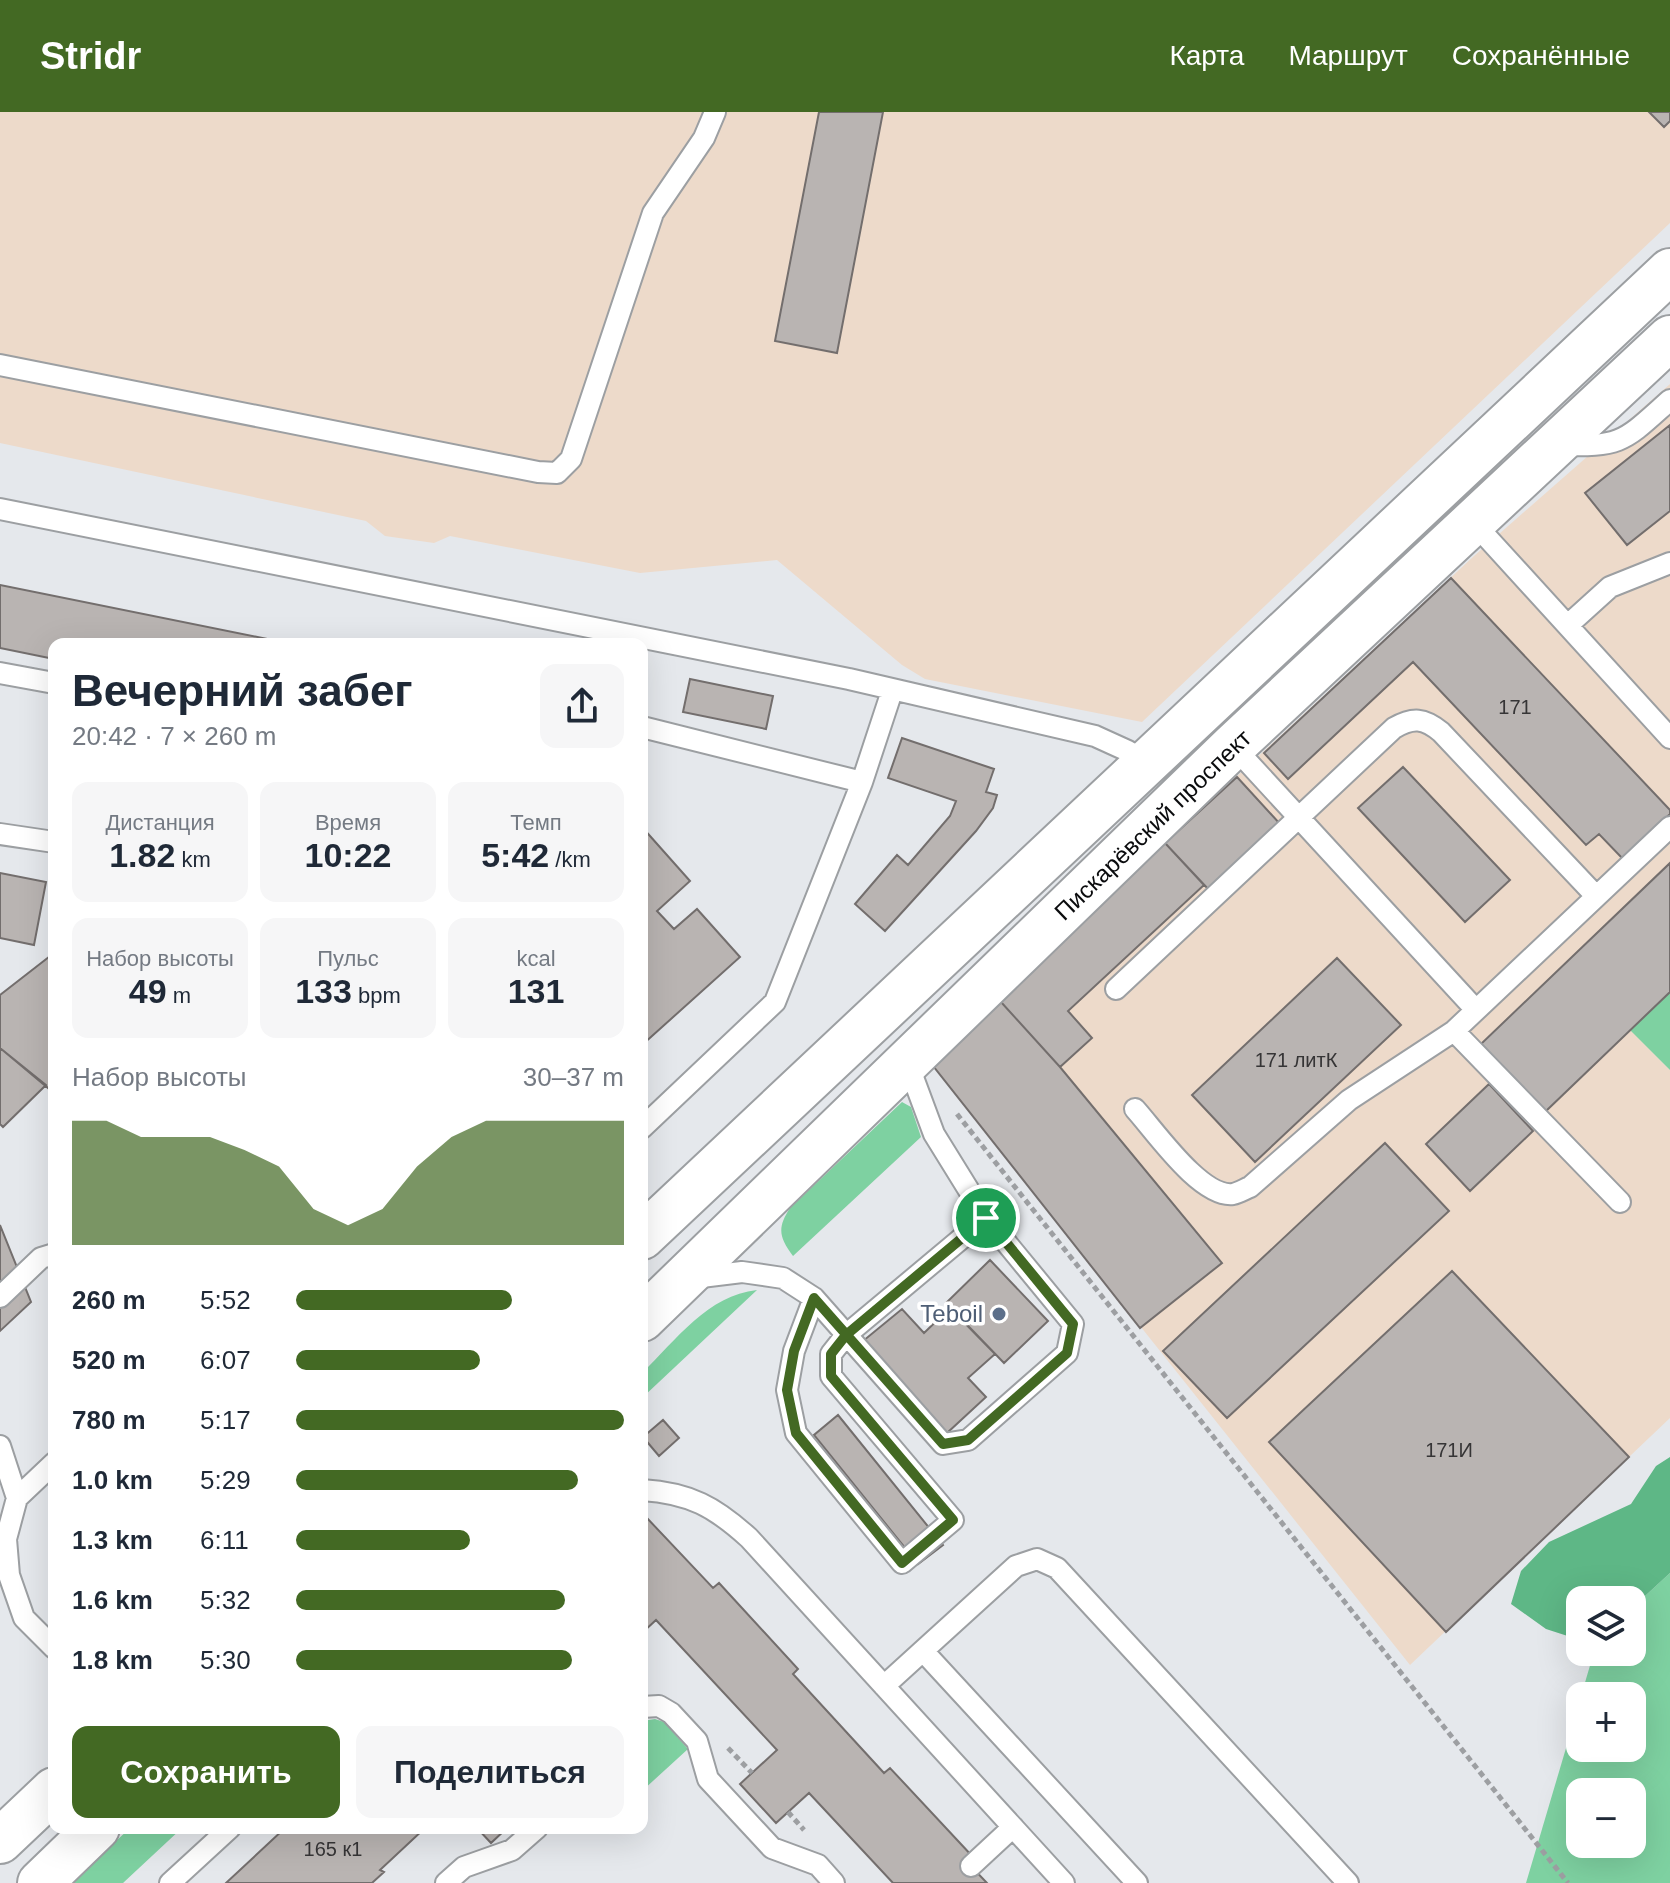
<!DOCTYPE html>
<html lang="ru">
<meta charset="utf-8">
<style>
body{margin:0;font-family:Helvetica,sans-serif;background:#f6f6f7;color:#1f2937;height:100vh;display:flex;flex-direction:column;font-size:30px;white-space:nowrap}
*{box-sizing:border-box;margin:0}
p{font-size:26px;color:#747a83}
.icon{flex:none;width:44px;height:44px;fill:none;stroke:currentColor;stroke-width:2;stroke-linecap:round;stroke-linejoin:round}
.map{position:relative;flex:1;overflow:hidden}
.sheet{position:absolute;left:48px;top:526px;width:600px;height:1196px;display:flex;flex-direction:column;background:#fff;border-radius:16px;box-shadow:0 8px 32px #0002}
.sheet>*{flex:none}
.tools{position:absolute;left:1566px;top:1474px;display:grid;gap:16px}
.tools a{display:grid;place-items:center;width:80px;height:80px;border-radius:16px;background:#fff;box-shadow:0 8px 32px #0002;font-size:40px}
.pin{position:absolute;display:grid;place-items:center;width:68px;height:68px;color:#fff;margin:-34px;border:4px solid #fff;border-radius:50%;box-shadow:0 2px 8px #0007}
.round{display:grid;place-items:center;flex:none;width:84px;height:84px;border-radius:16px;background:#f6f6f7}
.head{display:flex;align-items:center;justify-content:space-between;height:136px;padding:0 24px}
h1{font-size:44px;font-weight:800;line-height:60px}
.stats{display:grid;grid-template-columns:repeat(3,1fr);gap:12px;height:136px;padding:8px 24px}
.stats div{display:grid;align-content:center;border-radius:16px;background:#f6f6f7;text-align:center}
.stats b{font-size:34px;font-weight:800}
.stats small{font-size:22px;font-weight:400}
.stats p{font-size:22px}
.chart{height:224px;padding:16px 24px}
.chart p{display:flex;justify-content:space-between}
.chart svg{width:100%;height:144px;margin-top:8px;fill:#436923;opacity:.7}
.cta{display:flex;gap:16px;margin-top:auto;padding:16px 24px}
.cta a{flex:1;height:92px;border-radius:16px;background:#436923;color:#fff;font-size:32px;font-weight:800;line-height:92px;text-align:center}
.cta a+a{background:#f6f6f7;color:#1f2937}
ul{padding:0 24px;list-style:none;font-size:26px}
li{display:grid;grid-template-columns:128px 96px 1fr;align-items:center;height:60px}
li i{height:20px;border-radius:10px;background:#436923}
header{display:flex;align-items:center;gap:48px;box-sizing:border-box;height:112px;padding:0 40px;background:#436923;color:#fff}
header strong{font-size:38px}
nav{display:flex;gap:44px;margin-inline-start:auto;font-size:28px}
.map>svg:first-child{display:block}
.industrial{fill:#eddaca}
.green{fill:#7ed1a1;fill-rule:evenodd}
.forest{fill:#5eb786}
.building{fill:#b9b4b2;stroke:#736e6d;stroke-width:2}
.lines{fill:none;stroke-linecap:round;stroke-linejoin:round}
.service-casing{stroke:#9c9fa2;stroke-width:24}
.secondary-casing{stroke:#9c9fa2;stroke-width:48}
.path{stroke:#9d9fa2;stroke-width:5;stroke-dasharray:6 4;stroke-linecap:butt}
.service{stroke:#fff;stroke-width:20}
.secondary{stroke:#fff;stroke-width:44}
.route-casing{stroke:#fff;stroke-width:16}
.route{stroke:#436923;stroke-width:10}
.service-dot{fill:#5c6f8a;stroke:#fff;stroke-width:3}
.labels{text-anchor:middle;stroke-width:7;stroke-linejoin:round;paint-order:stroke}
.number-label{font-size:20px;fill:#363536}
.street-label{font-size:24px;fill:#0a0b0d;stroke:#fff}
.service-label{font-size:24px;fill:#4e5e75;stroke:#fff;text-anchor:end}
</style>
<header>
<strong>Stridr</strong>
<nav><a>Карта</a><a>Маршрут</a><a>Сохранённые</a></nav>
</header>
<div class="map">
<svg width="1670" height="1771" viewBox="0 0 1670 1771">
<rect width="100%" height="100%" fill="#e5e8ec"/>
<path class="industrial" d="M0,0H1670V111L1142,610L925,567L902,553L777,448L640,461L450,424L434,431L385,424L366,409L0,331Z
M1670,272V880L1631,918L1670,958V1306L1410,1553L934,955L1165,731L1474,444Z"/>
<path class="green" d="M1670,880V958L1630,918Z
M902,990L911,995L921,1025L793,1144C779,1125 777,1116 790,1096Z
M757,1178L642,1286V1261C676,1228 708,1183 757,1178Z
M1670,1461V1771H1526L1580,1589V1636H1632V1584H1581L1594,1540H1632V1496ZM1580,1680H1632V1732H1580Z
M655,1607L664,1610L688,1637L642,1679V1609Z
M130,1716H182L123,1771H71Z"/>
<path class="forest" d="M1670,1345V1461L1632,1496V1488H1580V1528L1546,1517L1511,1492L1521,1459L1549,1430L1631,1392L1656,1354Z"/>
<path class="building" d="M819,0H883L837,241L775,229Z
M1649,0H1670V9L1664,15Z
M1670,313V399L1627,433L1585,381Z
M1451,466L1670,698V702L1623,747L1599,722L1586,733L1413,550L1288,667L1264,641Z
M0,473L292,532H54V547L0,536Z
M690,567L773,584L766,617L683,600Z
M902,626L994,657L986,680L997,683L993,696L976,719L885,819L855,792L897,743L908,753L950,704L956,689L888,666Z
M1403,655L1510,768L1465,810L1358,696Z
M1237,665L1281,713L1210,779L1165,731Z
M642,715L690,769L657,799L674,817L697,797L740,845L642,933Z
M1165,731L1204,773L1068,899L1092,926L1060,955L1001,890Z
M1670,751V880L1546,999L1481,932Z
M0,761L46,770L34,833L0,826Z
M54,841V981L0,936V883Z
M1337,846L1401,913L1255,1050L1192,983Z
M1001,890L1060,955L1222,1151L1140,1216L934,955Z
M0,936L46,973L3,1015L0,1012Z
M1489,972L1533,1019L1470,1079L1426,1032Z
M1385,1031L1449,1099L1227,1306L1163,1239Z
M0,1113L31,1190L0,1219Z
M990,1148L1048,1209L1004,1251L946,1191Z
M1452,1159L1629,1345L1446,1520L1269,1330Z
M950,1196L995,1242L968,1266L986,1285L947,1321L863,1229L902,1197L924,1221Z
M838,1303L943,1433L918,1452L814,1323Z
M663,1308L679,1326L659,1344L643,1325Z
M646,1405L713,1476L719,1471L798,1557L793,1562L884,1661L890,1656L973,1745L967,1750L987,1771H893L809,1681L776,1711L740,1672L777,1638L656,1508L642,1521V1409Z
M285,1716H425L380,1758L384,1760L372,1771H226Z
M477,1716H507L491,1731Z"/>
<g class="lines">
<defs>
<path id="service" d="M0,253L538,360L557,361L571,347L653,101L704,26L715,0
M1560,333C1623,335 1624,329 1670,288
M0,397L849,567L1095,624L1128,639L1146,654
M1473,410L1670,626
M1568,513L1610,475L1670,451
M0,561L54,571
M642,615L862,670
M1233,634L1476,898
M0,722L54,730
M1116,877L1394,616C1413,605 1424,606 1441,620L1596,784
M1454,919L1620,1090
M1135,997C1155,1019 1201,1086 1233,1082C1238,1081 1245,1077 1250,1075L1349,988L1454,919L1670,715
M642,1016L775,890L862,670L892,579
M693,1166L742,1160L783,1166L814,1186L943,1332L968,1328L1067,1241L1073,1212L986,1106L934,1022L908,952
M0,1185L41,1146L54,1142
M814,1186L794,1239L787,1278L796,1321L902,1451L953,1408L831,1264V1242L846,1223L986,1106
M0,1334L17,1386
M54,1351L17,1386L6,1427L9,1463L24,1506L54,1536
M642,1378C690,1381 715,1395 749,1426L1064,1771
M923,1539L1137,1771
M884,1574L1016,1454L1037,1447L1057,1456L1348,1771
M642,1595L659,1594L671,1601L697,1629L708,1667L772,1736L818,1753L834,1771
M971,1754L1013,1715
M170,1771L230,1716
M446,1771L464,1755L512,1738L537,1716"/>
<path id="secondary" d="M642,1125L1670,159
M642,1207L1233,634L1670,226
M0,1729L54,1678
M40,1771L97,1716"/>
</defs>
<use href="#service" class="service-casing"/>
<use href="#secondary" class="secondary-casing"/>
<path class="path" d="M957,1002L1568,1771
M728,1636L752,1661
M788,1700L804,1718"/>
<use href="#service" class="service"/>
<use href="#secondary" class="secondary"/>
</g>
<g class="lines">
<defs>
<path id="route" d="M986,1106L846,1223L831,1242V1264L953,1408L902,1451L796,1321L787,1278L794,1239L814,1186L943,1332L968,1328L1067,1241L1073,1212L986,1106"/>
</defs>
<use href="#route" class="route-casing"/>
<use href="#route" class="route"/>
</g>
<circle class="service-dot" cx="999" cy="1202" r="8"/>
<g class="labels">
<g class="number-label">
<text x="1515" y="602">171</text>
<text x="1296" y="955">171 литК</text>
<text x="1449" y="1345">171И</text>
<text x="333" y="1744">165 к1</text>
</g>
<g class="street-label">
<text transform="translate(1153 713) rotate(-44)" y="8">Пискарёвский проспект</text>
</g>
<g class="service-label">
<text x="983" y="1210">Teboil</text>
</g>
</g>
</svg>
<div class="tools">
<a><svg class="icon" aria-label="layers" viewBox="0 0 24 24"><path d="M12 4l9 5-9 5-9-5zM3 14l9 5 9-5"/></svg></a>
<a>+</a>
<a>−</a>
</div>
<div class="pin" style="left:986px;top:1106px;background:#1e9e55"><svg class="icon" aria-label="arrive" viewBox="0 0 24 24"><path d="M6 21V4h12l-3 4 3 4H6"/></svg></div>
<section class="sheet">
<div class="head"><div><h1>Вечерний забег</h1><p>20:42 · 7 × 260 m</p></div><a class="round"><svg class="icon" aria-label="share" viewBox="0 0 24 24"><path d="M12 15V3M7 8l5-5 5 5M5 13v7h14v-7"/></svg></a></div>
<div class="stats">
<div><p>Дистанция</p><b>1.82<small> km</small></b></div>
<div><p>Время</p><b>10:22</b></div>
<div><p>Темп</p><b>5:42<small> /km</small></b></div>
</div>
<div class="stats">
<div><p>Набор высоты</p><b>49<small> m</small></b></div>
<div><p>Пульс</p><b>133<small> bpm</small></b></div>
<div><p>kcal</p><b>131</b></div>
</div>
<div class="chart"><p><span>Набор высоты</span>30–37 m</p>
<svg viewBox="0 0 160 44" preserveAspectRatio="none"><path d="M0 44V6L10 6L20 11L30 11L40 11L50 15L60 20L70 33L80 38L90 33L100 20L110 11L120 6L130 6L140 6L150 6L160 6V44z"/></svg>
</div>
<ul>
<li><b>260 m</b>5:52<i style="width:66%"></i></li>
<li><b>520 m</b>6:07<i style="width:56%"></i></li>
<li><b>780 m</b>5:17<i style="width:100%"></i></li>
<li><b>1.0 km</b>5:29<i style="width:86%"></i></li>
<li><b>1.3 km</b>6:11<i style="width:53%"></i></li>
<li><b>1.6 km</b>5:32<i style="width:82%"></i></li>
<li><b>1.8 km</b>5:30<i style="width:84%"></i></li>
</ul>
<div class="cta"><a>Сохранить</a><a>Поделиться</a></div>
</section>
</div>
